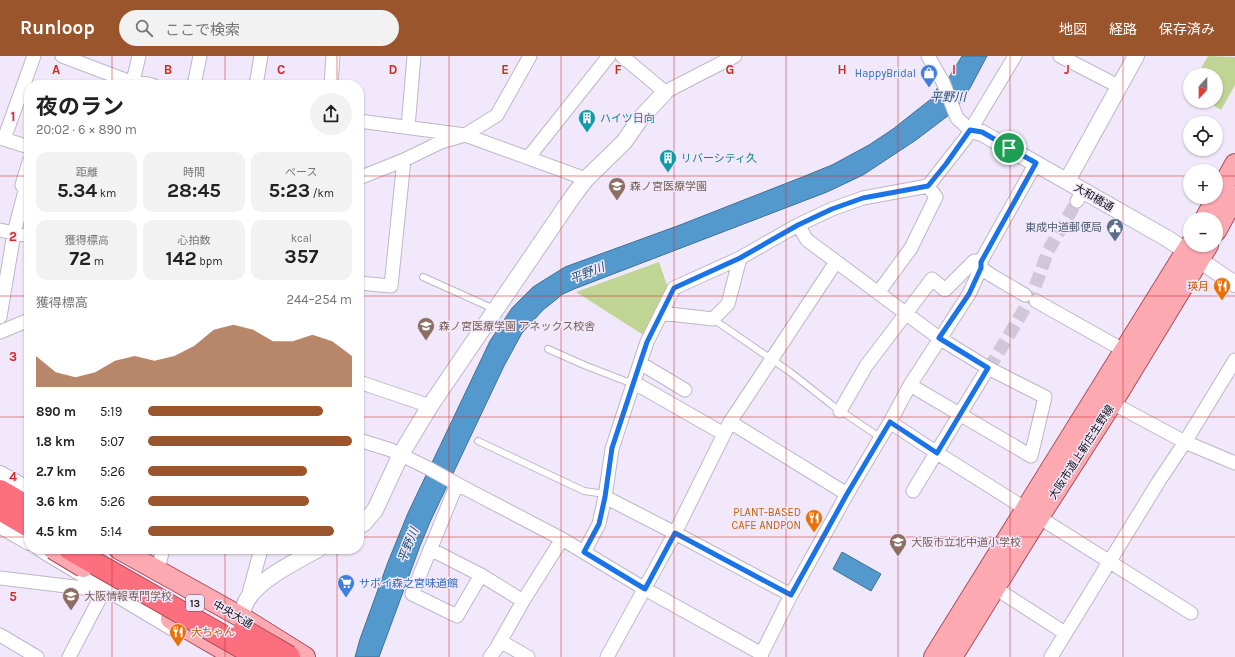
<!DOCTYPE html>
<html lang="ja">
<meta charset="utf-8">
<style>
body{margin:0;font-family:Karla,"Noto Sans JP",sans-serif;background:#f2f2f2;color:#222;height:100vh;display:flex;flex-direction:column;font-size:15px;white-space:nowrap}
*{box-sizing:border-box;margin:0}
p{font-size:13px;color:#767676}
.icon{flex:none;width:22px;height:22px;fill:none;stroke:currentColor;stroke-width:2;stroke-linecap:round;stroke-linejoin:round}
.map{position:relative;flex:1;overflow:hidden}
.details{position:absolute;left:24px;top:24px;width:340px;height:474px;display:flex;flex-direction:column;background:#fff;border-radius:16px;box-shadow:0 1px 3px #0004}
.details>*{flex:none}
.needle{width:26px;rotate:201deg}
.buttons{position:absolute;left:1183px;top:12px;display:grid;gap:8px}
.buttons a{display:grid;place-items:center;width:40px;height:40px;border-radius:50%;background:#fff;box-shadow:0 1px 3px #0004;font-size:20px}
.pin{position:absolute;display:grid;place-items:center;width:34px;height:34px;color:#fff;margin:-17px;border:2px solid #fff;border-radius:50%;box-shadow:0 1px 4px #0007}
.round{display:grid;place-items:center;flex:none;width:42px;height:42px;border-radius:21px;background:#f2f2f2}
.summary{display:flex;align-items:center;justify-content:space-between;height:68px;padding:0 12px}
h1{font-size:22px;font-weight:700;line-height:30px}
.stats{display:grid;grid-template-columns:repeat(3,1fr);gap:6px;height:68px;padding:4px 12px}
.stats div{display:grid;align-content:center;border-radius:10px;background:#f2f2f2;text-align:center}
.stats b{font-size:20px;font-weight:700}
.stats small{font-size:11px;font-weight:400}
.stats p{font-size:11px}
.chart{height:112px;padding:8px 12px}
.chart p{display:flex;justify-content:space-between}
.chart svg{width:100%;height:72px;margin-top:4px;fill:#9b552c;opacity:.7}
ul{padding:0 12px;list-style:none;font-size:13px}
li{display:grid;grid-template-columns:64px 48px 1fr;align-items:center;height:30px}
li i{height:10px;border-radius:5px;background:#9b552c}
header{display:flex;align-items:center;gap:24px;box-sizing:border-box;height:56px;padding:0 20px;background:#9b552c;color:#fff}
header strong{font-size:19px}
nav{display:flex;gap:22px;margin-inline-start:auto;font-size:14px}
.search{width:280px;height:36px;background:#f2f2f2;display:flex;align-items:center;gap:10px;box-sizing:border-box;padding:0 14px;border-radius:22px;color:#767676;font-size:15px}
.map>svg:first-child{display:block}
.green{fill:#c0d494}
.water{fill:#5499cd;stroke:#407096}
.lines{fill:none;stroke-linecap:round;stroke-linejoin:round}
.minor-tunnel{stroke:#d0c8d8;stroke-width:13;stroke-dasharray:13 6;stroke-linecap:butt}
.service-casing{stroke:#beb6c7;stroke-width:8}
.minor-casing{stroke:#beb6c7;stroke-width:15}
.tertiary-casing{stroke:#beb6c7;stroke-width:18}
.primary-casing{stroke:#aa4e5a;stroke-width:22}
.motorway-casing{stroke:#aa4e5a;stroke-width:24}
.service{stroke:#fff;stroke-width:6}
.minor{stroke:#fff;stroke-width:13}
.tertiary{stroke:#fff;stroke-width:16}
.primary{stroke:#fda9b2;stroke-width:20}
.motorway{stroke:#fc6f7f;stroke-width:22}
.primary-bridge-casing{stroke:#aa4e5a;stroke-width:22;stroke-linecap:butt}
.motorway-bridge-casing{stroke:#aa4e5a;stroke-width:24;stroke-linecap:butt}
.primary-bridge{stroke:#fda9b2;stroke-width:20}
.motorway-bridge{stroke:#fc6f7f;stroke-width:22}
.route-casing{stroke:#fff;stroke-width:8}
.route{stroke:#1a73e8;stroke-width:5}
.grid{fill:none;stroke:#d62828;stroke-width:1;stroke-opacity:0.55}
.labels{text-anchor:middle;stroke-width:3;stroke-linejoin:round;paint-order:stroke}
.shield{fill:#f1e9fb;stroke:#55515a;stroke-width:1}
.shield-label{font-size:10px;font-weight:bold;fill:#121015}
.shop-label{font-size:11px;fill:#366cbe;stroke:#f1e9fb;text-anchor:end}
.culture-label{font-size:11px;fill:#0d838f;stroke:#f1e9fb;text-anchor:start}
.education-label{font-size:11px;fill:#785e54;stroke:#f1e9fb;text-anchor:start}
.street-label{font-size:11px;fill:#121015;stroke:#f1e9fb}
.service-label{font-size:11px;fill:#4e5e75;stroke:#f1e9fb;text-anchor:end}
.food-label{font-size:11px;fill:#c56008;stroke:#f1e9fb;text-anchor:end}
.water-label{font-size:12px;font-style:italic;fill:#1b4e72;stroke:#f1e9fb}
.grid-label{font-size:13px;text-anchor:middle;font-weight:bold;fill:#d62828;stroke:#f1e9fb;stroke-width:3;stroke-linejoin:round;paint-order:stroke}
</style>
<header>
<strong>Runloop</strong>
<div class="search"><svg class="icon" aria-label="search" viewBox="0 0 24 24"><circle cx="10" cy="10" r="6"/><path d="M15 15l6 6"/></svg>ここで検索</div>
<nav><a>地図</a><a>経路</a><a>保存済み</a></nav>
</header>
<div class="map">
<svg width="1235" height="601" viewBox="0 0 1235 601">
<rect width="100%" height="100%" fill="#f1e9fb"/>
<path class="green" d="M1208,0L1235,1V29L1221,54L1206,45H1216V19H1197Z
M659,206L668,232L645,280L576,236Z"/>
<path class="water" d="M962,0H987L970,32L959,48L949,59L916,84L863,119L827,136L574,233L563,238L543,254L522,277L504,310L430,466L420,490L379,601H355L360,583L388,506L408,457L490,285L512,252L533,231L565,211L680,169L805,120L832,109L869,89L893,73L931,43L938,31L948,23Z
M842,496L881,518L871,535L833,513Z"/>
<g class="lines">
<path class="minor-tunnel" d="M988,312L991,309L1031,242L1048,195L1077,145"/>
<defs>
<path id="service" d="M423,221L494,253
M713,263L790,316L832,349L881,382
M548,293L584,309L633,328
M478,385L584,435L605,438"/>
<path id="minor" d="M62,0L128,25H133L153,29
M622,0L665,36L735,0
M928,0L943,26L957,62L970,74
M1060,0L1120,31
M133,25L139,0
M194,29L200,0
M256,29L261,0
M331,29L333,0
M359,65L465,79L586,123
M408,71L414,0
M0,82L29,91
M4,83L34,0
M528,102L609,0
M29,106L22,129L29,132
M359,122L404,104L441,86L465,79L497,59L530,0
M1077,145L1083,134
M798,169L807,184L939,282L988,312L1045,341L1031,400L910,329
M0,174L29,180
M981,212L991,219L1025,239
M359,227L391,230L404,104
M878,237L911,192L936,141L928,130
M1036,245L1125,295
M661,257L713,263L728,248L740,202
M0,261L14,177L26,131
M0,276L29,264
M640,307L685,334
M359,326L430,350
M633,326L724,378
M1112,347L1185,386L1235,407
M840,355L866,310L932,223L945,234L974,205H981
M730,366L847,438
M890,366L937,397L1191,557
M359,384L391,394L428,412L457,428L562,483L645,533L762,598
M457,428L412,538L457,560L481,519
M913,435L988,312
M605,441L675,477L791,539
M430,493L481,519L523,545
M584,496L599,468L605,441L612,393L640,307L647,286L674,232L740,202L798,169L832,153L863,142L928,130L965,83L1015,0
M159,509L163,493
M0,522L91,533L108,532
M995,532L1065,577
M248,541L261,493
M0,579L37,601
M500,585L528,601
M69,601L99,544L91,533
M490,601L496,593L523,545L562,483
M607,601L675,477L730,366L836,206
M760,601L791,539L847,438L890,366L910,329L969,238L981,212V205L1036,107
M1051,601L1159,425L1185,386L1235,304"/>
<path id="tertiary" d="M970,74L982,77L1168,183L1235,228
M1067,125L1136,0
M0,418L29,434
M0,469L29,486
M359,470L364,467L375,454L401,398L430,350L571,143L586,123L624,86L640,63L665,36
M41,493L180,576
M232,554L241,561C243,555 244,549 247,544C259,523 297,505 318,493"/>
<path id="primary" d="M1205,163L1235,108
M1216,175L1235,140
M119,493L241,561L305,601
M171,563L236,601
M934,601L1190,189
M952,601L1030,475L1112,347L1208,189"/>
<path id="motorway" d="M0,435L29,452
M0,453L29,470"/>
</defs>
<use href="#service" class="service-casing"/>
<use href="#minor" class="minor-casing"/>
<use href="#tertiary" class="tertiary-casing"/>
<use href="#primary" class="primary-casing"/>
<use href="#motorway" class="motorway-casing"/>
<use href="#service" class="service"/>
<use href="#minor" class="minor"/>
<use href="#tertiary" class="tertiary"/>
<use href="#primary" class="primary"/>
<use href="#motorway" class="motorway"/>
<defs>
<path id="primary-bridge" d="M53,493L83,511"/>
<path id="motorway-bridge" d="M70,493L259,601
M244,575L289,601"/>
</defs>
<use href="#primary-bridge" class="primary-bridge-casing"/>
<use href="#motorway-bridge" class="motorway-bridge-casing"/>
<use href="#primary-bridge" class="primary-bridge"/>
<use href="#motorway-bridge" class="motorway-bridge"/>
</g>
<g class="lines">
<defs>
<path id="route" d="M970,74L982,76L1036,107L981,206V212L969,238L939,282L988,312L937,397L890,366L847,438L791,539L675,477L645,533L584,496L599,468L605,441L612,392L640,307L647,286L674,232L740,202L798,169L832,153L863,142L928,130L946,108Z"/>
</defs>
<use href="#route" class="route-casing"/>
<use href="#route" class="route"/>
</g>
<path class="grid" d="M112,0V29M225,0V29M337,0V29M449,0V601M561,0V601M674,0V601M786,0V601M898,0V601M1010,0V601M1123,0V601M0,120H29M359,120H1190M1216,120H1235M0,240H29M359,240H1235M0,361H29M359,361H1235M0,481H29M359,481H1235M112,493V601M225,493V601M337,493V601"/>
<defs>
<symbol id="shop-pin" viewBox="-11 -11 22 30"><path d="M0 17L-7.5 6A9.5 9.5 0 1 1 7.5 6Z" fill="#3f7fe0" stroke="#f1e9fb"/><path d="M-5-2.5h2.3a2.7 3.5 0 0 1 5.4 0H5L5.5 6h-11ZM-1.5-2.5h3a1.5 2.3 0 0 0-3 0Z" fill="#fff"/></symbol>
<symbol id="building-pin" viewBox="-11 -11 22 30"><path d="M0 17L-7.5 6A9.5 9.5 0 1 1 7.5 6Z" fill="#0f9aa8" stroke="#f1e9fb"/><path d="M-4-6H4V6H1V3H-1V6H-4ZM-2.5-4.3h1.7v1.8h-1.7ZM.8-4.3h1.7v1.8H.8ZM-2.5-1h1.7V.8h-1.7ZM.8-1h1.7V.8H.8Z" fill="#fff"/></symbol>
<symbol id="school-pin" viewBox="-11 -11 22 30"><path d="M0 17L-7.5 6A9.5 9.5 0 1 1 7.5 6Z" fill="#8d6e63" stroke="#f1e9fb"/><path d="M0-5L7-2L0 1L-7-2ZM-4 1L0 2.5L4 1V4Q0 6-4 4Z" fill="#fff"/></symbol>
<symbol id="civic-pin" viewBox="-11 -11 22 30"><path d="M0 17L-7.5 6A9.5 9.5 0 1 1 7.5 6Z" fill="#5c6f8a" stroke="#f1e9fb"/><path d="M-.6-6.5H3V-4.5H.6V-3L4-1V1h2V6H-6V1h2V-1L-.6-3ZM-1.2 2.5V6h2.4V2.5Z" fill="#fff"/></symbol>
<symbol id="restaurant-pin" viewBox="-11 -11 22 30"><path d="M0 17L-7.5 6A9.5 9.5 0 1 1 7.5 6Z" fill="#e8710a" stroke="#f1e9fb"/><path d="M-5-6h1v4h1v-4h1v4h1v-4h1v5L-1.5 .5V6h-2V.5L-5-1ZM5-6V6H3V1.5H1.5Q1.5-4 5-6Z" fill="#fff"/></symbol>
<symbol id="supermarket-pin" viewBox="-11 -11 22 30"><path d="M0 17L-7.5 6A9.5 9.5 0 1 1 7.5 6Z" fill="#3f7fe0" stroke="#f1e9fb"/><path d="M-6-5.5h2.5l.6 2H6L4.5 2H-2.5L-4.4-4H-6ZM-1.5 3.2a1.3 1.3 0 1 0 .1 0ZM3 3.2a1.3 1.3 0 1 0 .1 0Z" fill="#fff"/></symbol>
<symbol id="university-pin" viewBox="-11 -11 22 30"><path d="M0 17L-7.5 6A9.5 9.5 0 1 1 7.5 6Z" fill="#8d6e63" stroke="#f1e9fb"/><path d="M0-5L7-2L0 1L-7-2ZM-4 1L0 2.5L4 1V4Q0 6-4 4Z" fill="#fff"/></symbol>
</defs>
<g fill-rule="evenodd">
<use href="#shop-pin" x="919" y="7" width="20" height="27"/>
<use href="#building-pin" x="577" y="52" width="20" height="27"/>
<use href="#building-pin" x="658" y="92" width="20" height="27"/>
<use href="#school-pin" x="607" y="120" width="20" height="27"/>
<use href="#civic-pin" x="1105" y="161" width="20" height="27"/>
<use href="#restaurant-pin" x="1212" y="220" width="20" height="27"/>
<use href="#school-pin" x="416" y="260" width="20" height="27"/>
<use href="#restaurant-pin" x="804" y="452" width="20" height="27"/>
<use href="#school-pin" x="888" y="476" width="20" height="27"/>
<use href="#supermarket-pin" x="336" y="517" width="20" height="27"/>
<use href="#university-pin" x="61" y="530" width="20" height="27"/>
<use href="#restaurant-pin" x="168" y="566" width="20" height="27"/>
</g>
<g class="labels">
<rect class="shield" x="186" y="539" width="18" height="16" rx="3"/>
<g class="shield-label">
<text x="195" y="551">13</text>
</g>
<g class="shop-label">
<text x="916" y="21">HappyBridal</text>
<text x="359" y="531" text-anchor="start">サボイ森之宮味道館</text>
</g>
<g class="culture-label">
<text x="600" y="66">ハイツ日向</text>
<text x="681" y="106">リバーシティ久</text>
</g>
<g class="education-label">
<text x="630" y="134">森ノ宮医療学園</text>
<text x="439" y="274">森ノ宮医療学園 アネックス校舎</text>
<text x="911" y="490">大阪市立北中道小学校</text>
<text x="84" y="544">大阪情報専門学校</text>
</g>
<g class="street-label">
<text transform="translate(1094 141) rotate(30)" y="4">大和橋通</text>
<text transform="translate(1081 396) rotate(-57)" y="4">大阪市道上新庄生野線</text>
<text transform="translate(233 558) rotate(30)" y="4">中央大通</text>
</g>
<g class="service-label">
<text x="1102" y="175">東成中道郵便局</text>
</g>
<g class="food-label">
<text x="1209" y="234">瑛月</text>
<text x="801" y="460">PLANT-BASED<tspan x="801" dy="13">CAFE ANDPON</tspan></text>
<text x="191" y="580" text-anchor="start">大ちゃん</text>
</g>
<g class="water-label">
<text x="948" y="45">平野川</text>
<text transform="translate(587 217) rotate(-21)" y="4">平野川</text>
<text transform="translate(408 489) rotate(-68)" y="4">平野川</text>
</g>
</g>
<g class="grid-label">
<text x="56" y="18">A</text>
<text x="168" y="18">B</text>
<text x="281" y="18">C</text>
<text x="393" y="18">D</text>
<text x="505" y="18">E</text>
<text x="618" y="18">F</text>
<text x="730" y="18">G</text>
<text x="842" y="18">H</text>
<text x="954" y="18">I</text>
<text x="1067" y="18">J</text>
<text x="13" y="65">1</text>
<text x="13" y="185">2</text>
<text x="13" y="305">3</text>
<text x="13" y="425">4</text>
<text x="13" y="545">5</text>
</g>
</svg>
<div class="buttons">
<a><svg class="needle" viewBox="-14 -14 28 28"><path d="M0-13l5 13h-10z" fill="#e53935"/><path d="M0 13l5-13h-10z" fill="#767676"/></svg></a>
<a><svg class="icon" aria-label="locate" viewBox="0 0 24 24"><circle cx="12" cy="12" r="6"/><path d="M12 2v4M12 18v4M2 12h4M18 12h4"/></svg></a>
<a>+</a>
<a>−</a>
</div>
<div class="pin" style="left:1009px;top:92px;background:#1e9e55"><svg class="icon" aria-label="arrive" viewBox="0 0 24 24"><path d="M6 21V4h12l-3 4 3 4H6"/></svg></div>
<section class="details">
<div class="summary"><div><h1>夜のラン</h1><p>20:02 · 6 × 890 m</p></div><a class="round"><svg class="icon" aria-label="share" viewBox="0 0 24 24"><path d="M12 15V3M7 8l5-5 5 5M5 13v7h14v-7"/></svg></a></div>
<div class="stats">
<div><p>距離</p><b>5.34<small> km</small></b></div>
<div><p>時間</p><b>28:45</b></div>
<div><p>ペース</p><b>5:23<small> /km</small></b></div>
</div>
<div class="stats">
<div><p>獲得標高</p><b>72<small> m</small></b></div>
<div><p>心拍数</p><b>142<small> bpm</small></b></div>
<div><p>kcal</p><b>357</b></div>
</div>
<div class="chart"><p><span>獲得標高</span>244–254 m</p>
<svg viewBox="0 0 160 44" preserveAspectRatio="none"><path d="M0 44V25L10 35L20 38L30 35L40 28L50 25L60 28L70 25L80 19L90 9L100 6L110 9L120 16L130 16L140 12L150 16L160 25V44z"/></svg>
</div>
<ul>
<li><b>890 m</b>5:19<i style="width:86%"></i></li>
<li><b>1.8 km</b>5:07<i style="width:100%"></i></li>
<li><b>2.7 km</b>5:26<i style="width:78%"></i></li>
<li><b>3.6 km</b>5:26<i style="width:79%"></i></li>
<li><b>4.5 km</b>5:14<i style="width:91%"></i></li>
</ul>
</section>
</div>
